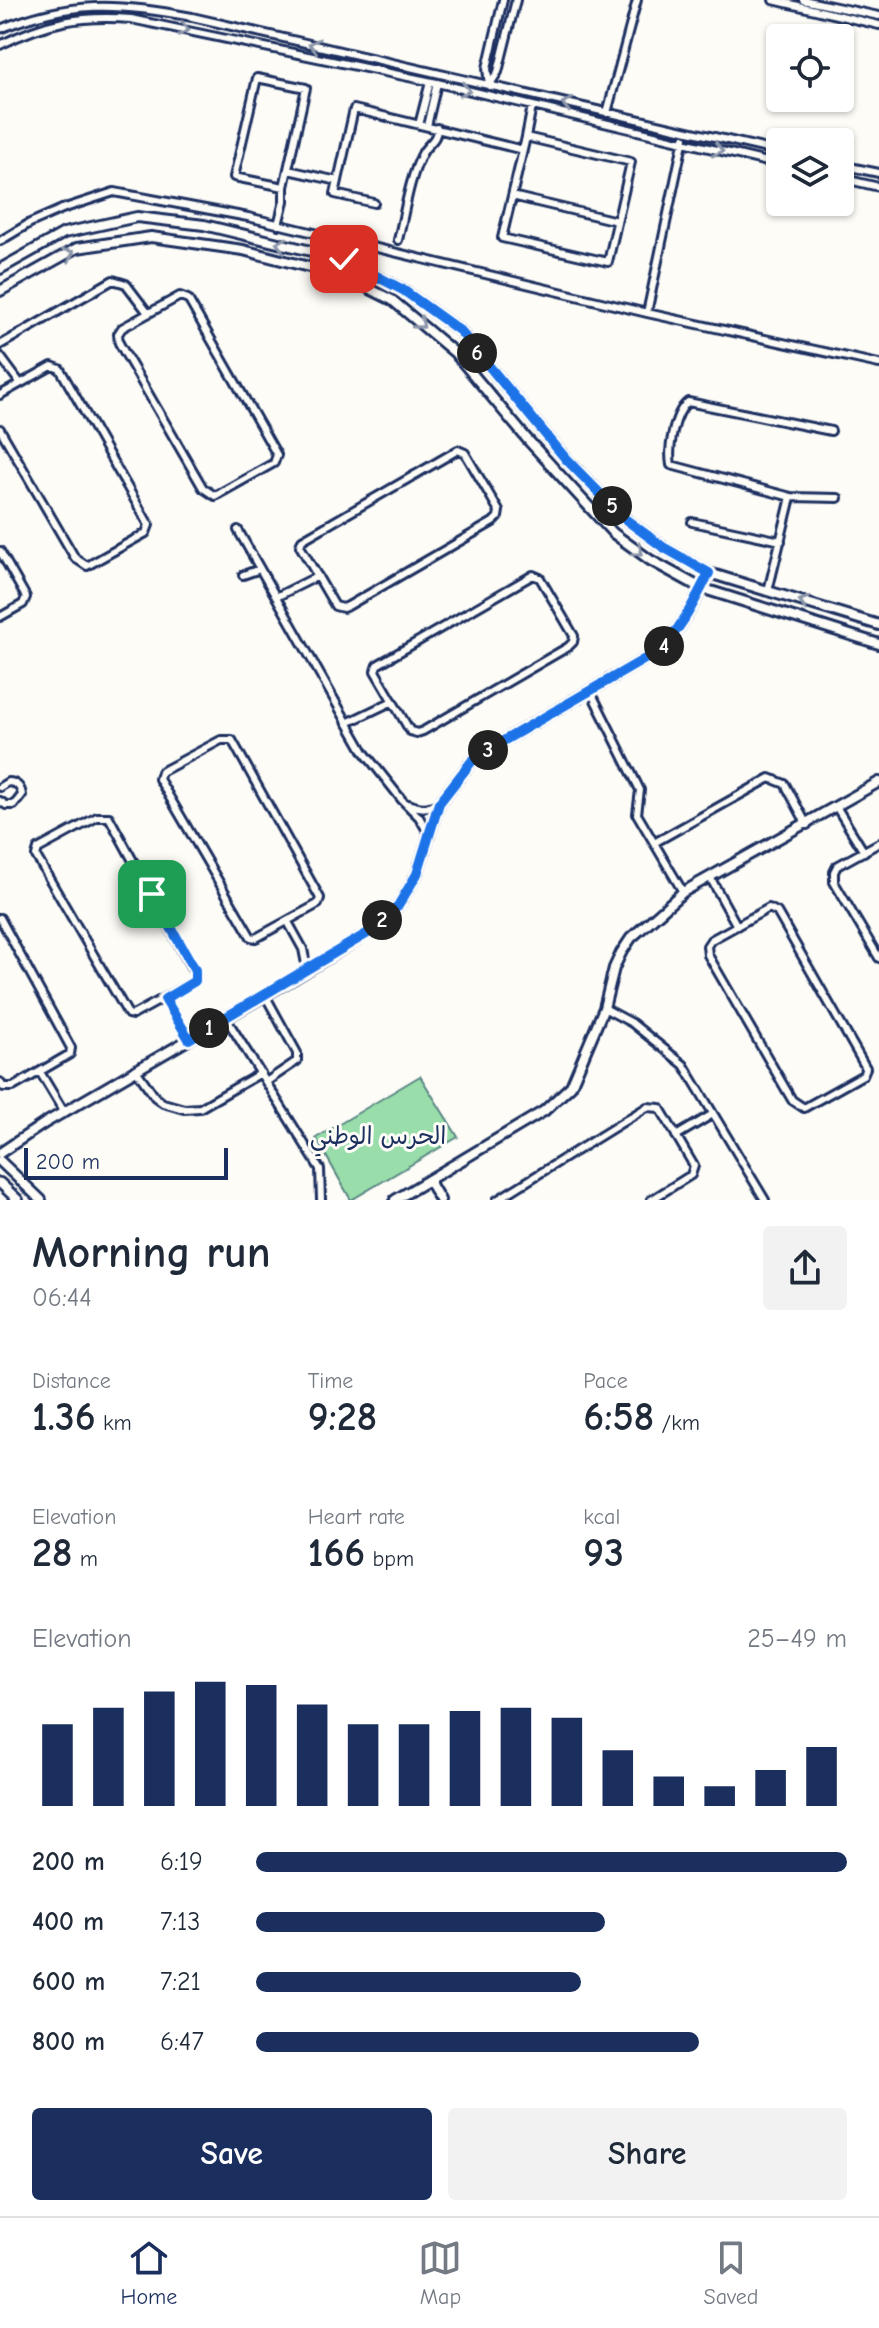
<!DOCTYPE html>
<meta charset="utf-8">
<style>
body{margin:0;font-family:"Comic Neue","Playpen Sans Arabic",sans-serif;background:#f2f2f3;color:#1f2937;height:100vh;display:flex;flex-direction:column;font-size:30px;white-space:nowrap}
*{box-sizing:border-box;margin:0}
p{font-size:26px;color:#747a83}
.icon{flex:none;width:44px;height:44px;fill:none;stroke:currentColor;stroke-width:2;stroke-linecap:round;stroke-linejoin:round}
.map{position:relative;height:1200px;overflow:hidden}
.sheet{display:flex;flex-direction:column;background:#fff;flex:1}
.sheet>*{flex:none}
.buttons{position:absolute;left:766px;top:24px;display:grid;gap:16px}
.buttons a{display:grid;place-items:center;width:88px;height:88px;border-radius:8px;background:#fff;box-shadow:0 2px 6px #0004;font-size:40px}
.scale{position:absolute;left:24px;bottom:20px;width:204px;box-sizing:border-box;padding-left:8px;border:4px solid #1b2f5e;border-top:0;font-size:22px;line-height:28px;white-space:nowrap;color:#1b2f5e;-webkit-text-stroke:6px #fdfcf7;paint-order:stroke}
.pin{position:absolute;display:grid;place-items:center;width:68px;height:68px;color:#fff;margin:-34px;border-radius:16px;box-shadow:0 4px 12px #0006}
.km{position:absolute;width:40px;height:40px;margin:-20px;border-radius:50%;background:#222;color:#fff;font-size:22px;line-height:40px;text-align:center}
.round{display:grid;place-items:center;flex:none;width:84px;height:84px;border-radius:8px;background:#f2f2f3}
.overview{display:flex;align-items:center;justify-content:space-between;height:136px;padding:0 32px}
h1{font-size:44px;font-weight:800;line-height:60px}
.metrics{display:grid;grid-template-columns:repeat(3,1fr);gap:12px;height:136px;padding:8px 32px}
.metrics div{display:grid;align-content:center}
.metrics b{font-size:40px;font-weight:800}
.metrics small{font-size:22px;font-weight:400}
.metrics p{font-size:22px}
.chart{height:224px;padding:16px 32px}
.chart p{display:flex;justify-content:space-between}
.chart svg{width:100%;height:144px;margin-top:8px;stroke:#1b2f5e;stroke-width:6}
.primary-button{display:flex;gap:16px;margin-top:auto;padding:16px 32px}
.primary-button a{flex:1;height:92px;border-radius:8px;background:#1b2f5e;color:#fff;font-size:32px;font-weight:800;line-height:92px;text-align:center}
.primary-button a+a{background:#f2f2f3;color:#1f2937}
ul{padding:0 32px;list-style:none;font-size:26px}
li{display:grid;grid-template-columns:128px 96px 1fr;align-items:center;height:60px}
li i{height:20px;border-radius:10px;background:#1b2f5e}
.menu{display:flex;justify-content:space-around;align-items:center;height:112px;border-top:2px solid #e0e1e3;background:#fff;font-size:22px;color:#747a83}
.menu a{display:grid;justify-items:center;gap:4px}
.menu .active{color:#1b2f5e}
.map>svg:first-child{display:block}
.green{fill:#99deaa;stroke:#5a8684;stroke-width:2}
.lines{fill:none;stroke-linecap:round;stroke-linejoin:round}
.minor-casing{stroke:#1b2f5e;stroke-width:12}
.tertiary-casing{stroke:#1b2f5e;stroke-width:14}
.minor{stroke:#fdfcf7;stroke-width:6}
.tertiary{stroke:#fdfcf7;stroke-width:8}
.oneway{stroke:#8c96aa}
.route-casing{stroke:#fff;stroke-width:16}
.route{stroke:#1a73e8;stroke-width:10}
.labels{text-anchor:middle;stroke-width:6;stroke-linejoin:round;paint-order:stroke}
.neighbourhood-label{font-size:24px;fill:#1b2f5e;stroke:#fdfcf7}
</style>
<div class="map">
<svg width="879" height="1200" viewBox="0 0 879 1200">
<rect width="100%" height="100%" fill="#fdfcf7"/>
<filter id="ink" filterUnits="userSpaceOnUse"><feTurbulence type="fractalNoise" baseFrequency=".0125" numOctaves="2"/><feDisplacementMap in="SourceGraphic" scale="16" xChannelSelector="R" yChannelSelector="G"/><feConvolveMatrix kernelMatrix="1 2 1 2 8 2 1 2 1" color-interpolation-filters="sRGB"/></filter>
<g filter="url(#ink)">
<path class="green" d="M420,1076L458,1137L351,1200L316,1138Z"/>
<g class="lines">
<defs>
<path id="minor" d="M773,0L879,25
M803,0L879,16
M0,29C70,0 119,3 192,17L780,152
M0,45C46,22 80,15 131,19L437,83L780,165
M257,78L306,88L284,187L234,177Z
M489,86L498,72L516,0
M489,86L487,68L503,0
M607,113L637,0
M419,125L430,82
M427,126L437,83
M526,137L532,106
M840,165L879,173
M288,170L338,181
M840,178L879,187
M512,196L617,221
M374,203L335,194L354,109L523,150L502,238L608,262L631,162L526,137L523,150
M278,225L284,201V187
M398,240C405,212 409,179 422,154C427,143 437,142 437,128
M0,241L30,223L62,209L114,192L248,217L647,313L879,364
M180,296L188,299L277,455L274,463L215,496L203,488L119,343L118,334L122,328Z
M647,313L684,138
M0,345L113,280L126,284L148,313
M0,356L20,383
M0,395L52,366L60,369L149,525L146,533L87,566L75,558L0,429
M831,431L688,402C674,413 668,448 671,465L791,497L838,498
M458,450L465,453L499,511L498,517L493,522L348,606L343,608L335,606L300,546L302,540Z
M692,522L781,541
M238,530L364,752L402,800L419,817L429,834
M0,551L26,597L23,604L0,617
M243,575L260,569
M533,575L540,578L574,636L573,642L568,647L423,731L417,733L410,731L375,671L377,665Z
M768,591L791,497
M276,597L318,576
M590,690L640,790L637,814L683,892
M347,723L393,701
M221,740H232L320,898L318,904L256,938L251,937L159,779L161,772Z
M0,787L8,782C16,782 21,787 22,795L14,805H6L0,801
M409,804C421,809 427,809 439,803
M837,808L864,852
M97,817H109L196,976L195,981L133,1015L128,1014L36,856L38,849Z
M654,843L770,778L785,784L807,825
M879,843L837,866L834,872V882L879,958
M711,879L737,926
M769,908L777,912L866,1068L863,1075L804,1108L792,1100L708,955L707,946L711,940Z
M0,918L71,1048L70,1054L13,1087H3L0,1082
M288,922L303,949L307,969
M265,995L297,1053V1061L266,1082
M165,999L189,1039
M604,1008L632,1023L684,1065L765,1200
M226,1018L320,1169L321,1200
M136,1070L155,1097L163,1103L184,1109L200,1108L261,1073
M40,1072L64,1112
M676,1136L713,1114
M497,1200L647,1107L660,1108L694,1166L691,1175L651,1200"/>
<path id="tertiary" d="M0,269L64,233L137,217L204,225L344,259L403,290L460,331L566,459L625,519L663,547L709,573L879,625
M0,291L77,248L151,237L243,250L344,276L392,300L455,353L527,439L613,533L650,560L701,588L879,644
M0,1153L45,1123L293,979L368,933L398,906L417,874L439,803L472,761L498,744L657,652C682,629 694,603 709,573
M0,1161L41,1200
M429,1181L440,1200
M0,1183L18,1200
M395,1200L544,1111L571,1086L604,1008L614,968L621,953L631,938L683,892L879,782"/>
</defs>
<use href="#minor" class="minor-casing"/>
<use href="#tertiary" class="tertiary-casing"/>
<use href="#minor" class="minor"/>
<use href="#tertiary" class="tertiary"/>
</g>
<defs><path id="oneway-chevron" d="M-2-3.5L2.5 0L-2 3.5" fill="none" stroke-width="1.6" stroke-linecap="round" stroke-linejoin="round" transform="scale(2)"/></defs>
<g class="oneway">
<use href="#oneway-chevron" transform="translate(184 29) rotate(12)"/>
<use href="#oneway-chevron" transform="translate(314 45) rotate(-167)"/>
<use href="#oneway-chevron" transform="translate(465 90) rotate(14)"/>
<use href="#oneway-chevron" transform="translate(567 104) rotate(-167)"/>
<use href="#oneway-chevron" transform="translate(718 150) rotate(14)"/>
<use href="#oneway-chevron" transform="translate(281 244) rotate(-166)"/>
<use href="#oneway-chevron" transform="translate(69 254) rotate(-26)"/>
<use href="#oneway-chevron" transform="translate(420 324) rotate(40)"/>
<use href="#oneway-chevron" transform="translate(638 551) rotate(36)"/>
<use href="#oneway-chevron" transform="translate(804 602) rotate(-163)"/>
</g>
</g>
<g class="lines" filter="url(#ink)">
<defs>
<path id="route" d="M152,894L195,970V981L165,999L189,1039L368,933L398,906L417,874L439,803L472,761L498,744L657,652C682,629 694,602 709,573L663,547L625,519L566,459L460,331L403,290L344,259"/>
</defs>
<use href="#route" class="route-casing"/>
<use href="#route" class="route"/>
</g>
<g class="labels">
<g class="neighbourhood-label">
<text x="378" y="1144">الحرس الوطني</text>
</g>
</g>
</svg>
<div class="buttons">
<a><svg class="icon" aria-label="locate" viewBox="0 0 24 24"><circle cx="12" cy="12" r="6"/><path d="M12 2v4M12 18v4M2 12h4M18 12h4"/></svg></a>
<a><svg class="icon" aria-label="layers" viewBox="0 0 24 24"><path d="M12 4l9 5-9 5-9-5zM3 14l9 5 9-5"/></svg></a>
</div>
<div class="scale">200 m</div>
<div class="pin" style="left:152px;top:894px;background:#1e9e55"><svg class="icon" aria-label="arrive" viewBox="0 0 24 24"><path d="M6 21V4h12l-3 4 3 4H6"/></svg></div>
<div class="pin" style="left:344px;top:259px;background:#d93025"><svg class="icon" aria-label="check" viewBox="0 0 24 24"><path d="M5 12l5 5 9-10"/></svg></div>
<b class="km" style="left:209px;top:1028px">1</b>
<b class="km" style="left:382px;top:920px">2</b>
<b class="km" style="left:488px;top:750px">3</b>
<b class="km" style="left:664px;top:646px">4</b>
<b class="km" style="left:612px;top:506px">5</b>
<b class="km" style="left:477px;top:353px">6</b>
</div>
<section class="sheet">
<div class="overview"><div><h1>Morning run</h1><p>06:44</p></div><a class="round"><svg class="icon" aria-label="share" viewBox="0 0 24 24"><path d="M12 15V3M7 8l5-5 5 5M5 13v7h14v-7"/></svg></a></div>
<div class="metrics">
<div><p>Distance</p><b>1.36<small> km</small></b></div>
<div><p>Time</p><b>9:28</b></div>
<div><p>Pace</p><b>6:58<small> /km</small></b></div>
</div>
<div class="metrics">
<div><p>Elevation</p><b>28<small> m</small></b></div>
<div><p>Heart rate</p><b>166<small> bpm</small></b></div>
<div><p>kcal</p><b>93</b></div>
</div>
<div class="chart"><p><span>Elevation</span>25–49 m</p>
<svg viewBox="0 0 160 44" preserveAspectRatio="none"><path d="M5 44V19M15 44V14M25 44V9M35 44V6M45 44V7M55 44V13M65 44V19M75 44V19M85 44V15M95 44V14M105 44V17M115 44V27M125 44V35M135 44V38M145 44V33M155 44V26"/></svg>
</div>
<ul>
<li><b>200 m</b>6:19<i style="width:100%"></i></li>
<li><b>400 m</b>7:13<i style="width:59%"></i></li>
<li><b>600 m</b>7:21<i style="width:55%"></i></li>
<li><b>800 m</b>6:47<i style="width:75%"></i></li>
</ul>
<div class="primary-button"><a>Save</a><a>Share</a></div>
</section>
<nav class="menu">
<a class="active"><svg class="icon" aria-label="home" viewBox="0 0 24 24"><path d="M3 11l9-7 9 7M6 9v11h12V9"/></svg>Home</a>
<a><svg class="icon" aria-label="map" viewBox="0 0 24 24"><path d="M3 6l6-2 6 2 6-2v14l-6 2-6-2-6 2zM9 4v14M15 6v14"/></svg>Map</a>
<a><svg class="icon" aria-label="saved" viewBox="0 0 24 24"><path d="M7 4h10v16l-5-4-5 4z"/></svg>Saved</a>
</nav>
